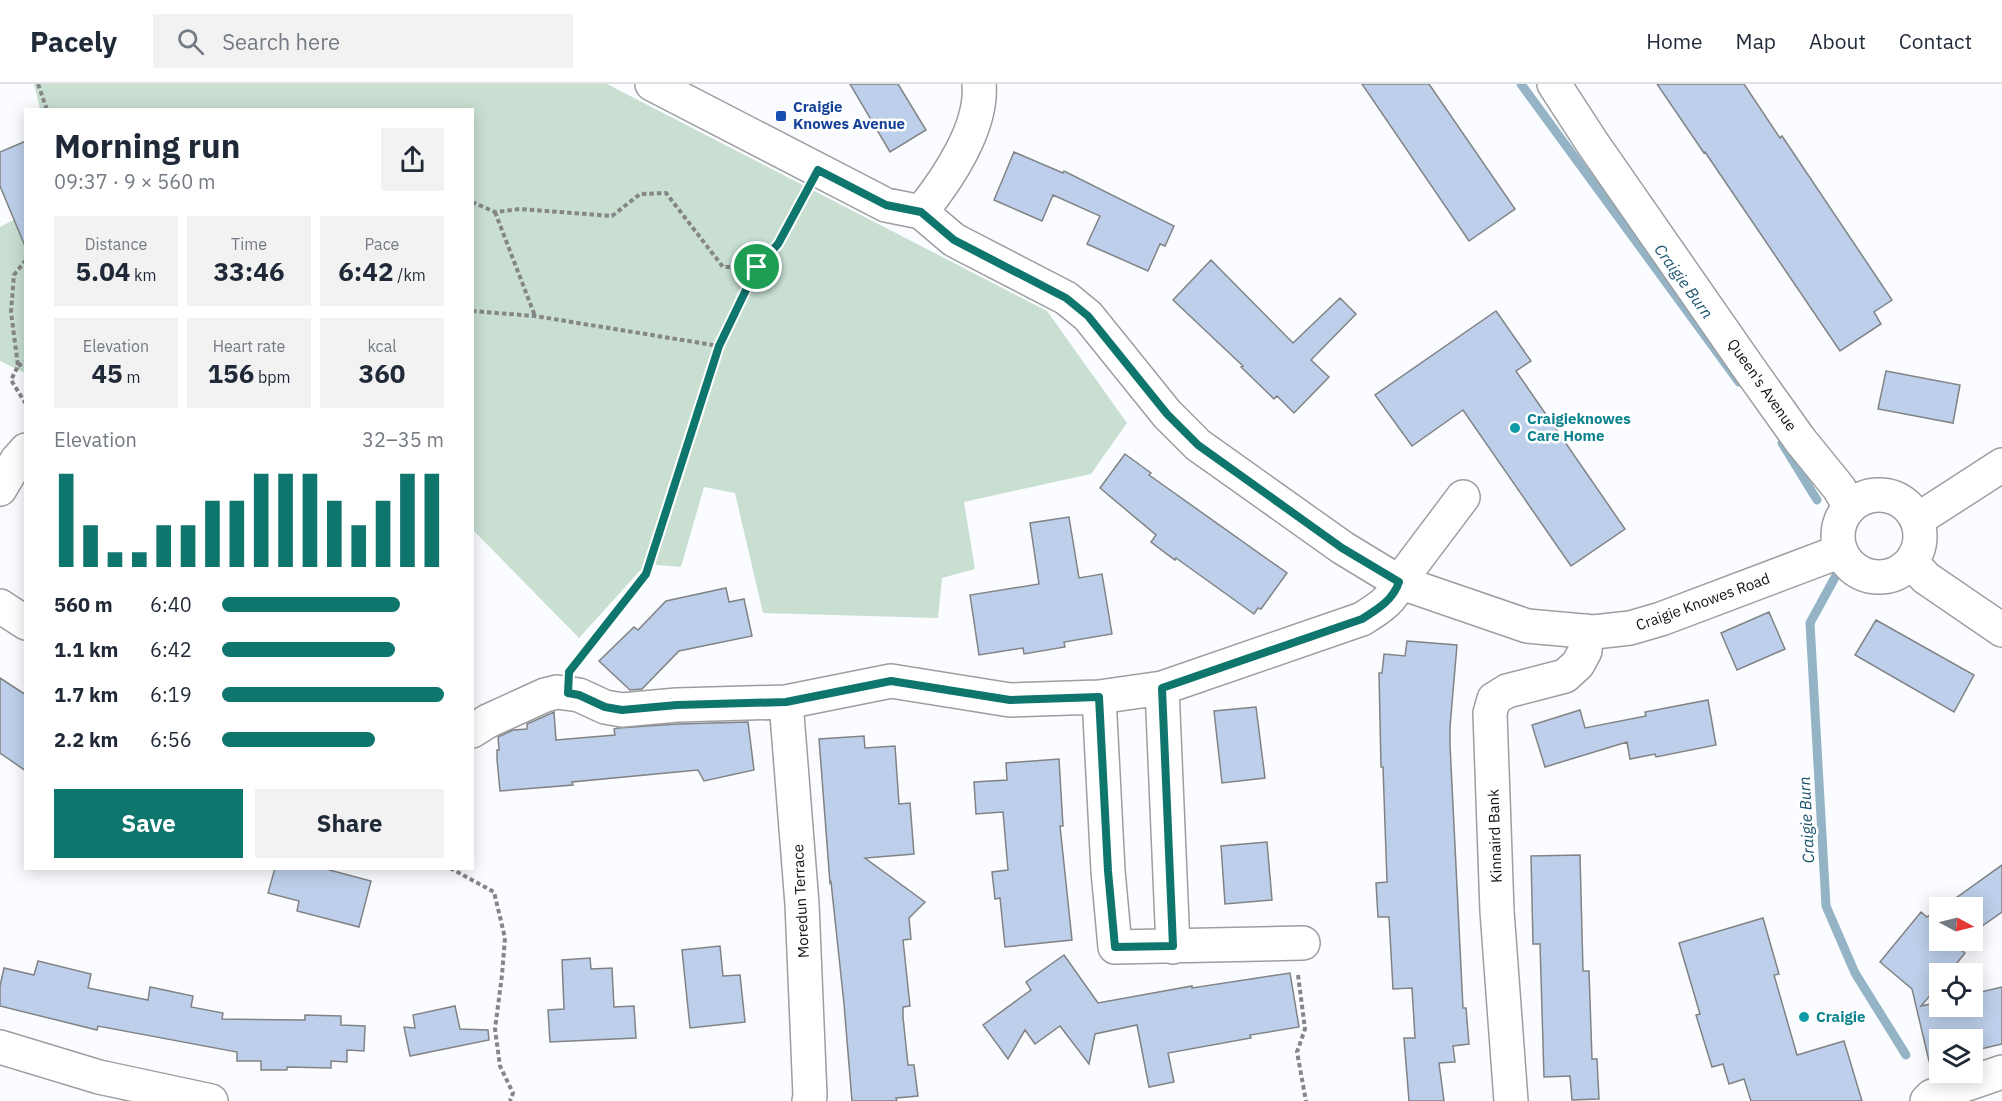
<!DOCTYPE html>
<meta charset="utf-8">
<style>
body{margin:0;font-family:"IBM Plex Sans",sans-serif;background:#f2f2f3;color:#1f2937;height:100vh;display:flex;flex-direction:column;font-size:22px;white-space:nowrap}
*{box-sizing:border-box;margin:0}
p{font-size:20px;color:#747a83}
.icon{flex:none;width:33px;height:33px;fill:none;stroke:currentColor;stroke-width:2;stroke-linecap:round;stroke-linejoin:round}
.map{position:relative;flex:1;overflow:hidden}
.side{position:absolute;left:24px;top:24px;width:450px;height:762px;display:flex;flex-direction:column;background:#fff;border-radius:0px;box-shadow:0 3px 15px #0003}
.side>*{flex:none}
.needle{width:39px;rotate:97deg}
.controls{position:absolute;left:1929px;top:813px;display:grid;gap:12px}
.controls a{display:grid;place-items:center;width:54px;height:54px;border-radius:0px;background:#fff;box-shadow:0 3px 15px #0003;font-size:30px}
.pin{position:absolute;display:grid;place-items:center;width:51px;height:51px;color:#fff;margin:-26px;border:3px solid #fff;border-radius:50%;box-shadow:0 2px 6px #0007}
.round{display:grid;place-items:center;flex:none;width:63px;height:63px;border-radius:0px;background:#f2f2f3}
.overview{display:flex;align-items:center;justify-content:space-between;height:102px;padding:0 30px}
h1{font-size:33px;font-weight:800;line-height:45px}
.metrics{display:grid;grid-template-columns:repeat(3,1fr);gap:9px;height:102px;padding:6px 30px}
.metrics div{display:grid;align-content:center;border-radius:0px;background:#f2f2f3;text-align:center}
.metrics b{font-size:26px;font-weight:800}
.metrics small{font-size:16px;font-weight:400}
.metrics p{font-size:16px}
.chart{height:168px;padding:12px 30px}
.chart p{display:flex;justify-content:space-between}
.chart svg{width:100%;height:108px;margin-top:6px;stroke:#0f766e;stroke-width:6}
.button{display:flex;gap:12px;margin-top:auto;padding:12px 30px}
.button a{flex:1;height:69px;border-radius:0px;background:#0f766e;color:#fff;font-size:24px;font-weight:800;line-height:69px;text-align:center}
.button a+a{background:#f2f2f3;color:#1f2937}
ul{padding:0 30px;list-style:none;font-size:20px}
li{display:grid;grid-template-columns:96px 72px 1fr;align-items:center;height:45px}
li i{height:15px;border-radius:8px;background:#0f766e}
header{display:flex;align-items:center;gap:36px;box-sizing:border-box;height:84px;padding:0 30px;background:#fff;border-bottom:2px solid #e0e1e3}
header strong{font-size:28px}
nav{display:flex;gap:33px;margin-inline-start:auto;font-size:21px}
.search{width:420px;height:54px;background:#f2f2f3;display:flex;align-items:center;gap:15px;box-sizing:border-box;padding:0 21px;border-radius:0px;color:#747a83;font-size:22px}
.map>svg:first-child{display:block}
.green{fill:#c8dfd2}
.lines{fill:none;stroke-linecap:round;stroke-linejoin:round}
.stream{stroke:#94b4c5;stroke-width:9}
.building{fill:#bdcfea;stroke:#818385;stroke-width:1.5}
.minor-casing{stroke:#9c9ea1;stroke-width:36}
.path{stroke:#858688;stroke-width:4;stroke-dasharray:4.5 3;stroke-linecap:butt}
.minor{stroke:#fff;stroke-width:33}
.route-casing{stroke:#fff;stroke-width:12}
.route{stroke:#0f766e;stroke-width:8}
.transit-dot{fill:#1a4fb4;stroke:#fff;stroke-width:2}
.culture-dot{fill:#0f9aa8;stroke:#fff;stroke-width:2}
.labels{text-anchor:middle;stroke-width:5;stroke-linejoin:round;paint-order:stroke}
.transit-label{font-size:15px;font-weight:bold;fill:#164399;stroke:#fff;text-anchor:start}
.street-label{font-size:15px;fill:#101112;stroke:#fff}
.culture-label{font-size:15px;font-weight:bold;fill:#0d838f;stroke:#fff;text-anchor:start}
.water-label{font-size:16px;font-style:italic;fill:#19546d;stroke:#fff}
</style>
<header>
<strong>Pacely</strong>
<div class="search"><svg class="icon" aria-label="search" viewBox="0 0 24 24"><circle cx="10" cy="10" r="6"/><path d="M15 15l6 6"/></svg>Search here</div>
<nav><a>Home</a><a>Map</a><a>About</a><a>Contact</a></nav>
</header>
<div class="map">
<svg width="2002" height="1017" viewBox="0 0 2002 1017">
<rect width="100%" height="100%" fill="#fafcff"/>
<path class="green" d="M34,0H607L1047,227L1127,339L1091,390L964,418L975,485L942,494L938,534L763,529L735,409L704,403L681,483L646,480L579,554L473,446L472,26L40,25Z
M25,130V289L0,277V143Z"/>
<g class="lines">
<path class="stream" d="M1521,0L1739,298
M1782,359L1817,416
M1839,486L1810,539L1826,822L1855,889L1906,971"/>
</g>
<path class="building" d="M850,0H898L926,46L890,68Z
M1362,0H1429L1515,125L1469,157Z
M1657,0H1744L1780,54L1782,52L1892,216L1874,228L1881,240L1840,267L1705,68L1704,69Z
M26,57V162H25L0,102V68Z
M1014,68L1063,89L1064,87L1174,142L1165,162L1160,160L1148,187L1087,160L1100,132L1053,111L1042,137L994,116Z
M1211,176L1293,259L1340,214L1356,230L1311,276L1329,293L1294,329L1277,312L1274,315L1241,283L1243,282L1173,216Z
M1496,227L1531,277L1516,287L1625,445L1571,482L1463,326L1412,362L1375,311Z
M1886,287L1960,301L1953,339L1878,325Z
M1125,370L1151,389L1149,391L1287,489L1261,525L1258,524L1254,530L1176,474L1175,476L1151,458L1156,451L1100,404Z
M1069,433L1079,494L1102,490L1112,550L1064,558L1065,563L1024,570L1023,564L979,571L970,511L1039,500L1030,439Z
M726,504L729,518L744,515L752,552L679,567L642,605L630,606L599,577L634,543L638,546L666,517Z
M1769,528L1785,565L1737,586L1721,549Z
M1876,536L1974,591L1954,628L1855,571Z
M1407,557L1457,561L1450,643V661L1463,924H1466L1469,960L1453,962L1455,978L1439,979L1444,1017H1409L1404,954H1415L1412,904L1393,905L1389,833H1378L1376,799L1387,798L1383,683H1381L1379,589H1382L1384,570L1405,572Z
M0,594L26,611V687L0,669Z
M1708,616L1716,661L1656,673L1655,670L1630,675L1627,658L1545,683L1532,641L1580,626L1585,644L1646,632L1645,628Z
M1256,623L1265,694L1222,699L1214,627Z
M554,628L556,656L615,651L614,645L618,644L678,640L748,638L754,686L704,697L698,686L572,698L573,701L500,707L497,675V666H499L498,653L513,646L527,645V640Z
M864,652L865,664L895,662L899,720L910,719L914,770L865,774L925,818L909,834L911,855L903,856L910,922L903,923V933L908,981H914L918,1012L896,1014L897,1017H852L844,920L831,798L830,799L819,655Z
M1059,675L1063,742H1060L1072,856L1005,863L1000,814L995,815L992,788L1008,786L1003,728L976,730L974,698L1007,696L1006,679Z
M1267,758L1272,816L1225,820L1221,762Z
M1580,771L1583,887H1589L1592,975H1597L1599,1015L1572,1016L1570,992L1544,993L1540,860H1533L1531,772Z
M2002,781V828L1972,849V824H1942Z
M275,784H322L371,797L359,843L297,827L299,817L268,809Z
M1940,825V856H1962L1955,861L1965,869L1948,890H1940V900L1921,922L1940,918V922H1972V910L2002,903V960L1972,967V956H1940V975L1929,977L1912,905L1880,878L1921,828L1927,833Z
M1763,834L1779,890L1774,891L1797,971L1844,957L1862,1017H1751L1744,995L1729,1000L1723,980L1712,983L1696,931L1700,930L1679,859Z
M720,862L723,892L740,891L745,938L690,944L682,866Z
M1064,871L1098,919L1192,902V904L1290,889L1299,943L1250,951L1251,954L1168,969L1174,998L1149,1003L1137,941L1095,950L1089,980L1060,942L1035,960L1025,946L1008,975L983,941L1031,906L1026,898Z
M590,874L591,885L612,884L614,923L634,922L636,954L550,958L548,926L564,925L562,876Z
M38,877L91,890L88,904L148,916L150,903L193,912L191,923L223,929L222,935L305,936V931L341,932V941L365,942L364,967L347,966V978L331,977V984L287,983V986H261V977H237V968L98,942L97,946L0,922V902L4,884L34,891Z
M455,922L460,945L488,946L489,956L410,972L404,943L415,944L413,931Z"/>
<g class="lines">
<defs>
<path id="minor" d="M652,0L886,121L921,128L954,156L1066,214L1088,232L1167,330L1198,361L1343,464L1399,498L1527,542L1594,548L1630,544L1661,535L1841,467
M1554,0L1593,60L1748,283L1800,356L1839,404L1850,423
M921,128C947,96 983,43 979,0
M0,405L17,376L26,366
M1838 452a41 41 0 1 1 82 0a41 41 0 1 1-82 0Z
M1917,436L2002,381
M1911,478L1926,494L2002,546
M0,522L26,539
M1162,604L1173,863
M1099,613L1108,787L1115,863L1303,859
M786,618L802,820L810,1012L809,1017
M472,647L488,637L545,611L557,608L579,611L605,623L622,626L677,621L786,618L891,597L1010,616L1099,613L1162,604L1362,535C1378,525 1393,516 1399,498L1463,413
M0,963L99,993L211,1017
M1511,1017L1497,827L1490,629L1494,615L1507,607L1565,592L1578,580L1585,567L1586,547
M1927,1017L1932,1012L2002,988"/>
</defs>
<use href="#minor" class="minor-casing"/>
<path class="path" d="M38,0L47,26
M472,118L495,128L520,125L612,132L640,110L666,109L723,183H757
M495,128L535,232
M26,176L14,191L11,228L18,282L11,296L26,320
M472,227L535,232L719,262
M18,282L26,277
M577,578L646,490L719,262L757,183L778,160L804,113
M450,784L494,808L505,854L502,891L495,945L500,982L513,1009L510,1017
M1298,891L1305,945L1297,968L1306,1017"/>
<use href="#minor" class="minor"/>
</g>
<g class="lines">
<defs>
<path id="route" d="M818,86L886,121L921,128L954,156L1066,214L1088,232L1167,330L1198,361L1342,464L1399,498C1393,516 1378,525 1362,535L1162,604L1173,862L1115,863L1108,787L1099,613L1010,616L891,597L786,618L677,621L622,626L605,623L579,611L568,609L569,588L646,490L719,262L757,183L778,160Z"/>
</defs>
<use href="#route" class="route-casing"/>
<use href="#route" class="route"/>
</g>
<rect class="transit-dot" x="775" y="26" width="12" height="12" rx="3"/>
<g class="culture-dot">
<circle cx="1515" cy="344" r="6"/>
<circle cx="1804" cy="933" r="6"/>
</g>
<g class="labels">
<g class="transit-label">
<text x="793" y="28">Craigie<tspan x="793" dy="17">Knowes Avenue</tspan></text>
</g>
<g class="street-label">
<text transform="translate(1762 301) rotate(55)" y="5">Queen's Avenue</text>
<text transform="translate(1703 518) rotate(-20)" y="5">Craigie Knowes Road</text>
<text transform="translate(1495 752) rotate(-92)" y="5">Kinnaird Bank</text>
<text transform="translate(801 817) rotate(-93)" y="5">Moredun Terrace</text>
</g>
<g class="culture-label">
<text x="1527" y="340">Craigieknowes<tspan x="1527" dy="17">Care Home</tspan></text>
<text x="1816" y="938">Craigie</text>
</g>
<g class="water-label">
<text transform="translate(1684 197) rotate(54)" y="6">Craigie Burn</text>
<text transform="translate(1806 736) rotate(-93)" y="6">Craigie Burn</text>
</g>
</g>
</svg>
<div class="controls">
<a><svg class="needle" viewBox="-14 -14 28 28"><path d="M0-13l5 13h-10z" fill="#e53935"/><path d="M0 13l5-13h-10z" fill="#747a83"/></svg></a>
<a><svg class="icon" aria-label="locate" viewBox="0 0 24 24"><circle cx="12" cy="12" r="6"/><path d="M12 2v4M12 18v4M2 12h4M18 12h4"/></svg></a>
<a><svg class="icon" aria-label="layers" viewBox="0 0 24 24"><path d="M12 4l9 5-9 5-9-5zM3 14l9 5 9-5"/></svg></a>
</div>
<div class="pin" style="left:757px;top:183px;background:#1e9e55"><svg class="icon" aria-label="arrive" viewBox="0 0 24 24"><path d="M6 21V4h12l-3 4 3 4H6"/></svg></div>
<section class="side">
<div class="overview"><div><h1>Morning run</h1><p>09:37 · 9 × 560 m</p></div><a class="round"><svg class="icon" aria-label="share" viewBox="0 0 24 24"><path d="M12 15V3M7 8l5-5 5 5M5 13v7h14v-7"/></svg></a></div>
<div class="metrics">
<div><p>Distance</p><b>5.04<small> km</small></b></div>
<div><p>Time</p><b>33:46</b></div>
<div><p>Pace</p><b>6:42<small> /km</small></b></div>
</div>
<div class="metrics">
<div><p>Elevation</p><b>45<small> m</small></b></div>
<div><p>Heart rate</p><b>156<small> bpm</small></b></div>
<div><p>kcal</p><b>360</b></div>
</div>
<div class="chart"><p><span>Elevation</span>32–35 m</p>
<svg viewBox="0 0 160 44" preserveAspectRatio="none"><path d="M5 44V6M15 44V27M25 44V38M35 44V38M45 44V27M55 44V27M65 44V17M75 44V17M85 44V6M95 44V6M105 44V6M115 44V17M125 44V27M135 44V17M145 44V6M155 44V6"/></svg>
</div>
<ul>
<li><b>560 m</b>6:40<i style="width:80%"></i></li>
<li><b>1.1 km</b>6:42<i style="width:78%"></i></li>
<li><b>1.7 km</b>6:19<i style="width:100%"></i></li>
<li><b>2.2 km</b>6:56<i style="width:69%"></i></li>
</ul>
<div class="button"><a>Save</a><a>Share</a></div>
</section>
</div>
